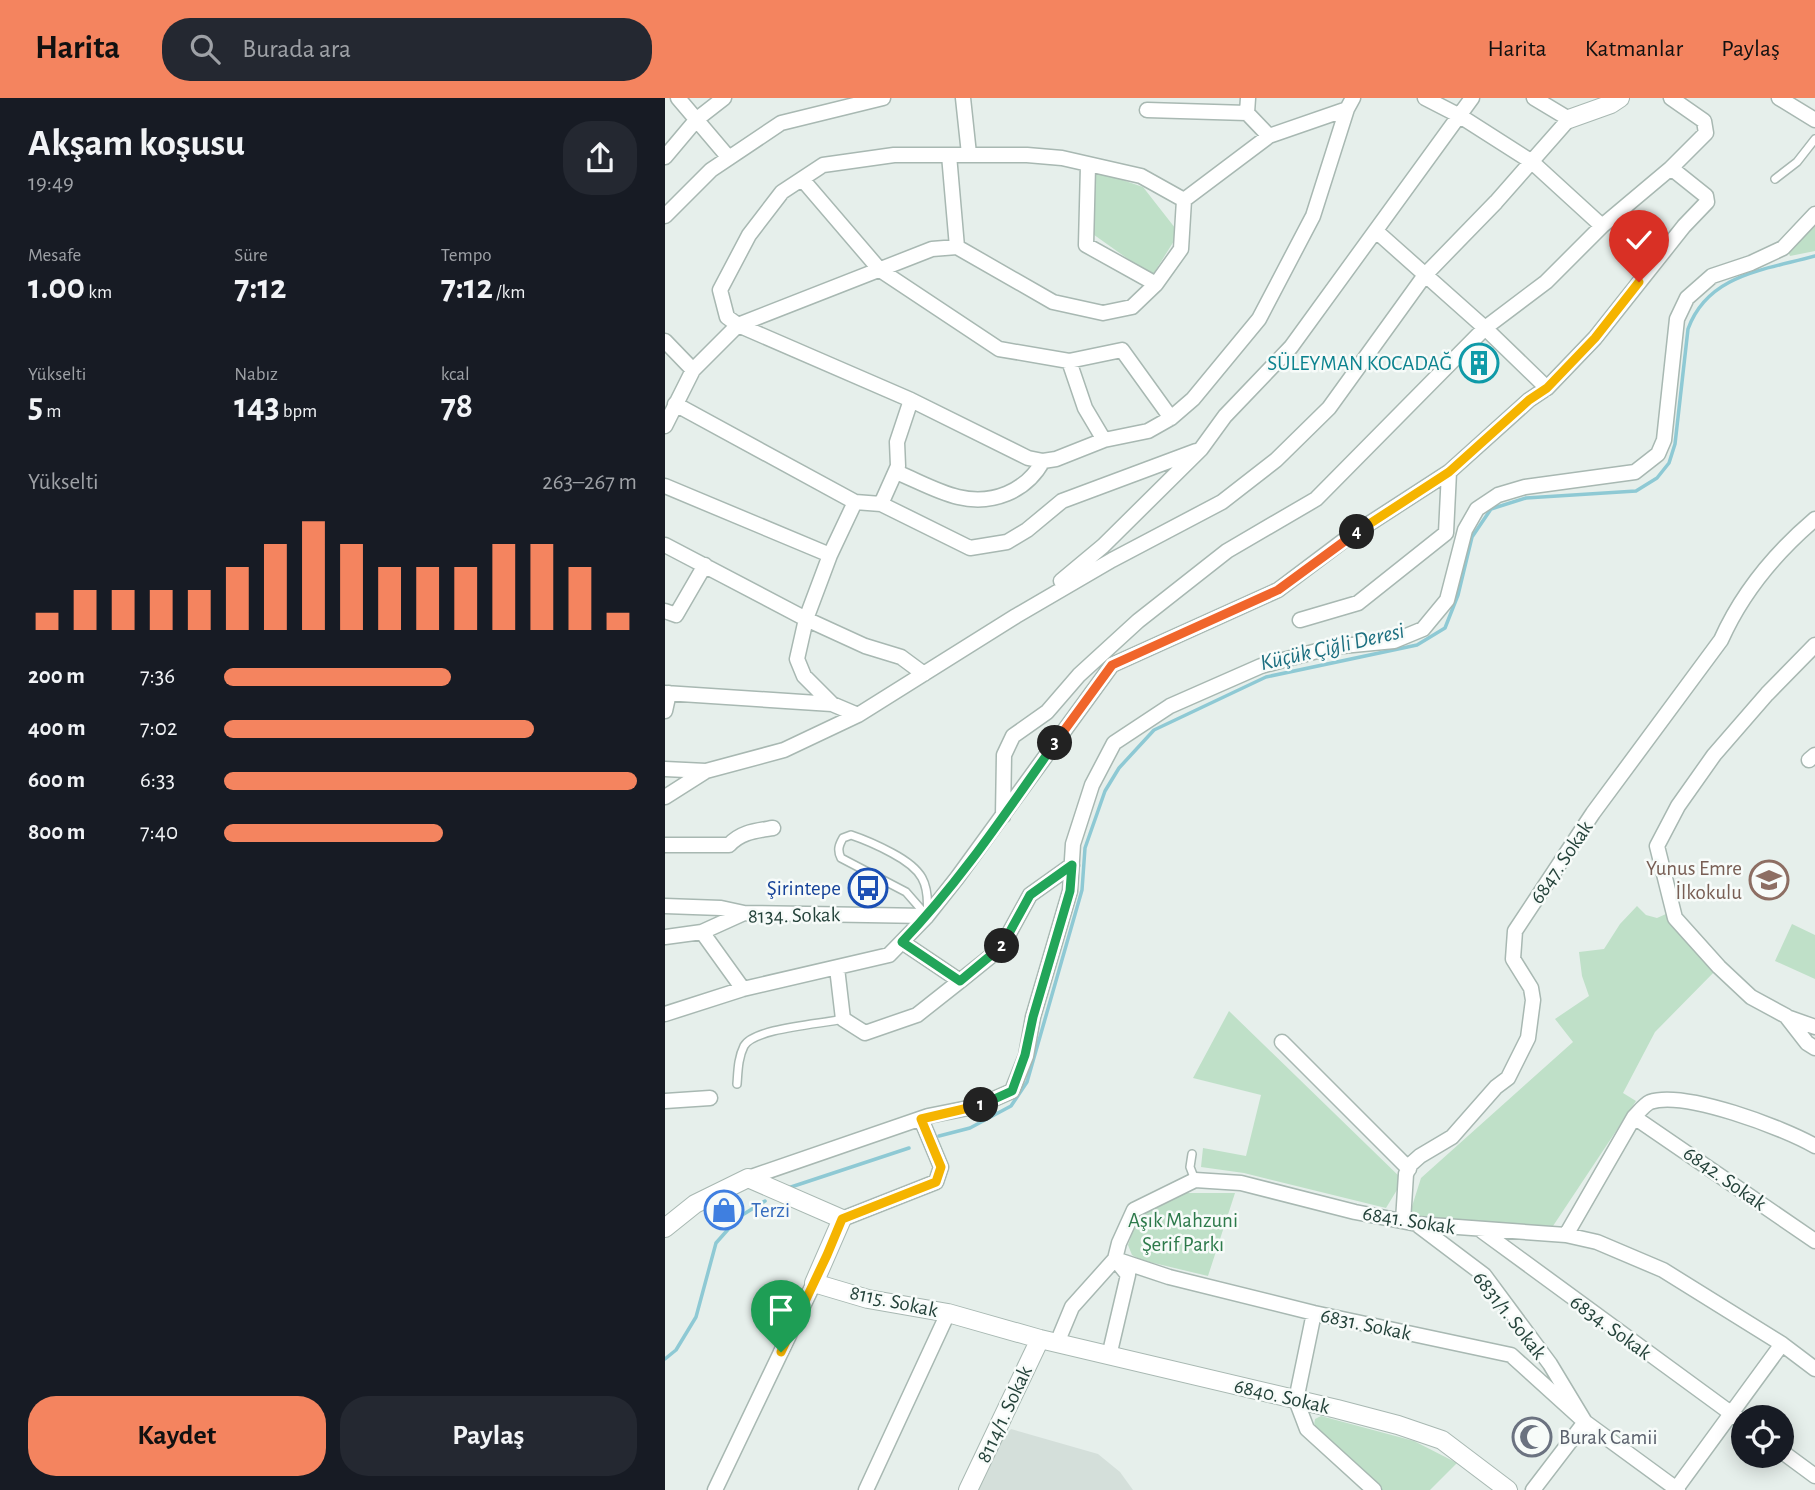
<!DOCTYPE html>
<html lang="tr">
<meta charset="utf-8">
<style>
body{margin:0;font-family:"Alegreya Sans",sans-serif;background:#242831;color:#f1f3f6;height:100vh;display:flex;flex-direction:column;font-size:26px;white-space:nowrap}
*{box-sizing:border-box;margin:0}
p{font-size:23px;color:#9ea1a6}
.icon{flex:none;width:38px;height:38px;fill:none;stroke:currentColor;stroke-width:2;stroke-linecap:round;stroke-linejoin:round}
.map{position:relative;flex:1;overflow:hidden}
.details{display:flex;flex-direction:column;background:#171b24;width:665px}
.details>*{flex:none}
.fabs{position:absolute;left:1066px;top:1307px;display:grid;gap:14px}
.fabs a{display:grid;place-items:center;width:63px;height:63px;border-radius:50%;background:#171b24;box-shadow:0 4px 18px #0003;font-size:35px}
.pin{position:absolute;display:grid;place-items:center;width:60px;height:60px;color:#fff;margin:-72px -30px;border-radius:50% 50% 50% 0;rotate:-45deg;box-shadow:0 0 7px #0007}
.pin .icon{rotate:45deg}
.km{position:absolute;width:35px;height:35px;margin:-18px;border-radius:50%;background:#222;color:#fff;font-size:19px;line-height:35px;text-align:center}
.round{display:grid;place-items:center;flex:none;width:74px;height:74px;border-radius:28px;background:#242831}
.overview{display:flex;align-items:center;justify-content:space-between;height:119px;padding:0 28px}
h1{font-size:38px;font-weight:600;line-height:52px}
.metrics{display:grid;grid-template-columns:repeat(3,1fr);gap:10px;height:119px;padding:7px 28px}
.metrics div{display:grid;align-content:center}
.metrics b{font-size:35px;font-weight:600}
.metrics small{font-size:19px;font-weight:400}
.metrics p{font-size:19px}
.chart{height:196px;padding:14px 28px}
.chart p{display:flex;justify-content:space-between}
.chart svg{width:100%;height:126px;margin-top:7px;stroke:#f4845f;stroke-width:6}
.button{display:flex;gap:14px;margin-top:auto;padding:14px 28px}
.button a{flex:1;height:80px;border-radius:28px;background:#f4845f;color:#111;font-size:28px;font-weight:600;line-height:80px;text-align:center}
.button a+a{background:#242831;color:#f1f3f6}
ul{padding:0 28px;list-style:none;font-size:23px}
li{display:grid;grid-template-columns:112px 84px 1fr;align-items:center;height:52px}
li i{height:18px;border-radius:9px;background:#f4845f}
header{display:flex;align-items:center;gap:42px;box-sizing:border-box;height:98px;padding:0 35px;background:#f4845f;color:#111}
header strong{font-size:33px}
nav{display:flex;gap:38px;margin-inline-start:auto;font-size:24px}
.search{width:490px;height:63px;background:#242831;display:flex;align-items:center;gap:18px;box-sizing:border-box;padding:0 24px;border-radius:28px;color:#9ea1a6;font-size:26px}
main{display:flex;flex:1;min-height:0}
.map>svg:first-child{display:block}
.built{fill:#d4dfda}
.green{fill:#bfe0c8}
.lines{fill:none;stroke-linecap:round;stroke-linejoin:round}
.stream{stroke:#8ec9d4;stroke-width:3.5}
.service-casing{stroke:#a8b8b2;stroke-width:10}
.minor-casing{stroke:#a8b8b2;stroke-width:17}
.tertiary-casing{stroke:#a8b8b2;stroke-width:20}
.service{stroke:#fff;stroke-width:7}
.minor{stroke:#fff;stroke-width:14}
.tertiary{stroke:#fff;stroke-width:18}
.split-1-casing{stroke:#fff;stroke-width:14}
.split-2-casing{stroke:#fff;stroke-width:14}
.split-3-casing{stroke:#fff;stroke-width:14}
.split-4-casing{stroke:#fff;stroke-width:14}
.split-5-casing{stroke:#fff;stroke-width:14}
.split-1{stroke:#f5b400;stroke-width:9}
.split-2{stroke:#22a559;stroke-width:9}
.split-3{stroke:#22a559;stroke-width:9}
.split-4{stroke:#f0652b;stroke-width:9}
.split-5{stroke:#f5b400;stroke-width:9}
.labels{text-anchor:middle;stroke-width:5;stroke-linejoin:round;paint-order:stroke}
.culture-label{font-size:21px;fill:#0d838f;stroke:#f7fbf9;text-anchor:end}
.street-label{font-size:21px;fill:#24423a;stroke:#f7fbf9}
.education-label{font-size:21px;fill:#785e54;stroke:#f7fbf9;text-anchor:end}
.transit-label{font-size:21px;fill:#164399;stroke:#f7fbf9;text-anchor:end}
.shop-label{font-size:21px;fill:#366cbe;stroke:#f7fbf9;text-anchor:start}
.park-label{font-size:21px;fill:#2d7a4b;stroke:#f7fbf9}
.worship-label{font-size:21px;fill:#5b616d;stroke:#f7fbf9;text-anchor:start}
.water-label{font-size:23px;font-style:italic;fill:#1c6f80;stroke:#f7fbf9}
</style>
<header>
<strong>Harita</strong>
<div class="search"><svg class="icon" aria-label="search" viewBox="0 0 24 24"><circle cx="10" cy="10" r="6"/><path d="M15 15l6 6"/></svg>Burada ara</div>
<nav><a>Harita</a><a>Katmanlar</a><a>Paylaş</a></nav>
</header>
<main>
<section class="details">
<div class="overview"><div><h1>Akşam koşusu</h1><p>19:49</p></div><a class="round"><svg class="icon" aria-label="share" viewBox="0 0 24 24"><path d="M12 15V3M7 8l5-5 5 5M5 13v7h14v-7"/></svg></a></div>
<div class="metrics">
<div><p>Mesafe</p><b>1.00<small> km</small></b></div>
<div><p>Süre</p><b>7:12</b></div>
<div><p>Tempo</p><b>7:12<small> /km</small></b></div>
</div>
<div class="metrics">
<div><p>Yükselti</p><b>5<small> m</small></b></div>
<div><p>Nabız</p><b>143<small> bpm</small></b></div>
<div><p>kcal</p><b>78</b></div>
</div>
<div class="chart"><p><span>Yükselti</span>263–267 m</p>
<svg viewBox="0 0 160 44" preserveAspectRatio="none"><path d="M5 44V38M15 44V30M25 44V30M35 44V30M45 44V30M55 44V22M65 44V14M75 44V6M85 44V14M95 44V22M105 44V22M115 44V22M125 44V14M135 44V14M145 44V22M155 44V38"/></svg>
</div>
<ul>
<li><b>200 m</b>7:36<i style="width:55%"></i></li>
<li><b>400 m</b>7:02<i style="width:75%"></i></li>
<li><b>600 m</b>6:33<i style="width:100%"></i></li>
<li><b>800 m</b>7:40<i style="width:53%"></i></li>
</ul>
<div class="button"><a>Kaydet</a><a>Paylaş</a></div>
</section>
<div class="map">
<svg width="1150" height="1392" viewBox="0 0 1150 1392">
<rect width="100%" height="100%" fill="#e6efeb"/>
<path class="built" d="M346,1331L433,1356L455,1374L468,1392H313L337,1341Z"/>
<path class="green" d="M428,72L478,89L514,135L487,178L425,134Z
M1150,123V153L1125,158L1122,151Z
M1008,805L1054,869L990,934L958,995L971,1003L888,1128L743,1121L756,1080L908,944L890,921L924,898L917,878L914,854L939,851L955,826L972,808L981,817L992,820L1001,816Z
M1127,826L1150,837V881L1110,863Z
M564,913L738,1082L721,1110L579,1075L536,1069L538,1050L581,1058L596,997L528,980Z
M509,1095H570L543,1178L476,1162L467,1157L463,1147L474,1116Z
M656,1318L749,1343L792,1365L765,1392H717L649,1327L650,1321Z"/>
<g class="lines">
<path class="stream" d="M274,1038L305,1030L346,1008L362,984L417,792L420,750L440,693L454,670L489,632L601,579L752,547L780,530L793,497L807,439L826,411L861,400L971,393L992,380L1004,365L1010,346L1023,231C1043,176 1100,172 1150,158
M123,1090L244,1050
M0,1261L11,1252L31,1219L51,1145L74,1119L100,1103"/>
<defs>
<path id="service" d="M1110,81L1132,64L1150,41
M186,737C201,742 214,748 227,755C257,771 265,784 262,818L241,794L176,760C172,752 174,747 178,740Z
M72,986C73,973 73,960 79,948C89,930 157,926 178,921
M527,1056L525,1069L530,1082"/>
<path id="minor" d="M13,0L64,60
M298,0L304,56
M583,0L582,15L604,38
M760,0L795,18L867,64L937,128
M1114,0L1150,22
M482,12L582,15
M284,57L292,149
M0,59L32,21L59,0
M423,68L421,147L491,186
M137,81L215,172L334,251L404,263L457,252L506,320
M0,118L46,72L116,25L218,0
M711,133L820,230L882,290
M0,243L28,272
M404,263L420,310L439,342
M246,302L73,227L62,219L55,192L84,137L117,94L158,67L229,57H362L397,60L476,78L519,102
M10,306L190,404
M0,328L28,272L73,227L267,151L292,149L388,204L438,215L467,209L491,186L516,151L519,102L604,38L682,11L688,0
M231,374C251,382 272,394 293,399C327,407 361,394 378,363
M0,388L165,457L190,404L216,406L233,368L232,344L246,302L363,360L378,363L391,361L439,342L483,333L506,320L528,301L594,221L648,118L682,11
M216,406L305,450L342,444L362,432L397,403L531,353
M0,447L141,521L200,548L236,559L259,576
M165,457L141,521L132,561L139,578L167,606L193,617
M396,483L438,448L536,351L560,318L626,249L807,0
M0,513L11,517L40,467
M635,522L693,505L781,435L784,374
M1150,547L1102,596L1049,657L1013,708L992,748L1010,820L1054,869L1086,899L1121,918L1142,945L1150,950
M0,595L167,606
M0,613L4,595
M1144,662L1150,657
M0,671L41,673L119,652L193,617L351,518L447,462L557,404L611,362L664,310L760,177L831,104L904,21L869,0
M0,699L41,673
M338,718L339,657L348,638L382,614L414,577L473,523L562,453L651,401L820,230L881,184L937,128L1006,70
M0,747H64C76,734 90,733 108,730
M0,808L56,810L79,815
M37,834L78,891
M0,839L37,834L79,815L262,818
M237,844L295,883
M172,870L178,921L200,935L252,917L295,883L336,850L365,797L407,767
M0,916L78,891L224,857L262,818L292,780L447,567L613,492L682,440L784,374L864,302L882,290L930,240L1019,128L1042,104L1041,98L1006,70L1041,35L1039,23L1006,0
M1122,919L1150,929
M617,944L744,1071
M0,1003L45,1000
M969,1019L1150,1143
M83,1080L263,1018L313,1008L347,993L361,958L368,919L405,793L408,746L427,687L449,645L505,608L596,568L667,549L729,543L758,531L782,502L800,432L812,411L833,397L860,389L970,374L993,356L999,342L1012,221L1022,200L1047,178L1086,165L1118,150L1150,116
M177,1121L271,1084L276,1069L256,1021
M738,1123L741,1076L746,1066L755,1058L787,1039L831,989L843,980L863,940L868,902L866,890L848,861L850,833L928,715L1056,542C1077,495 1110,455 1150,421
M754,1128L819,1177L885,1266L920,1324L868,1392
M817,1133L1078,1324
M901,1137L969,1019C974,1014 979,1007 985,1004C1019,992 1119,1030 1150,1048
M649,1215L631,1302L642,1331L709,1392
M392,1245L407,1209L450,1161L504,1179L649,1215L846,1257L920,1324L1013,1392
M444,1258L463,1177L450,1161L454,1145L469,1112L530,1082L576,1085L690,1114L752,1126L901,1137L932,1144L998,1172L1117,1246L1150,1271
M1116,1353L1150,1378
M1011,1391L1117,1246
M50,1392L149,1185
M201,1392L283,1215"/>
<path id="tertiary" d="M904,21L946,6L955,0
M0,1130L30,1106L83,1080L177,1121L149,1185L203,1201L283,1215L375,1241L672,1311L733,1327L777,1342L843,1392
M303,1392L375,1241"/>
</defs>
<use href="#service" class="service-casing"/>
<use href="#minor" class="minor-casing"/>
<use href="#tertiary" class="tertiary-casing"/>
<use href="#service" class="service"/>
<use href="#minor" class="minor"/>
<use href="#tertiary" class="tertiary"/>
</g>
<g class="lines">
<defs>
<path id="split-1" d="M116,1254L162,1157L177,1121L271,1084L276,1069L256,1021L316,1007"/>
<path id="split-2" d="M316,1007L347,993L360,957L368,919L405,793L407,767L365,797L337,848"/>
<path id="split-3" d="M337,848L295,883L237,844C295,784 342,713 390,645"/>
<path id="split-4" d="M390,645L447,567L613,492L692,434"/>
<path id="split-5" d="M692,434L784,374L864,302L882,290L930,240L974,184"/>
</defs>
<use href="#split-1" class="split-1-casing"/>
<use href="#split-2" class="split-2-casing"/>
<use href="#split-3" class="split-3-casing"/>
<use href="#split-4" class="split-4-casing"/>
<use href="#split-5" class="split-5-casing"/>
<use href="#split-1" class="split-1"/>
<use href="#split-2" class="split-2"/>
<use href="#split-3" class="split-3"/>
<use href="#split-4" class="split-4"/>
<use href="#split-5" class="split-5"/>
</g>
<defs>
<symbol id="building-ring" viewBox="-11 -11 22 22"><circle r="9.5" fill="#f7fbf9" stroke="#0f9aa8" stroke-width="1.5"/><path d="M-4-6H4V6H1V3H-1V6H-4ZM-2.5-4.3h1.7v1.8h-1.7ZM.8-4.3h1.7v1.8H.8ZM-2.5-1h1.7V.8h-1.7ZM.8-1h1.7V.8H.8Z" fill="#0f9aa8"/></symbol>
<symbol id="school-ring" viewBox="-11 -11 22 22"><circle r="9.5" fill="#f7fbf9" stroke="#8d6e63" stroke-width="1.5"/><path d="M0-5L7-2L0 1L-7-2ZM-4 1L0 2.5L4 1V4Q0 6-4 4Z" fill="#8d6e63"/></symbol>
<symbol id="bus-ring" viewBox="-11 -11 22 22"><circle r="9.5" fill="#f7fbf9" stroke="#1a4fb4" stroke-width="1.5"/><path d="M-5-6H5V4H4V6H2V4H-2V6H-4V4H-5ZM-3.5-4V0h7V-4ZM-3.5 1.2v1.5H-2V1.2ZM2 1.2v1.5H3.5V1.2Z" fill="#1a4fb4"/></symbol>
<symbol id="shop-ring" viewBox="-11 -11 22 22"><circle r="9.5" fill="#f7fbf9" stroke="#3f7fe0" stroke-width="1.5"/><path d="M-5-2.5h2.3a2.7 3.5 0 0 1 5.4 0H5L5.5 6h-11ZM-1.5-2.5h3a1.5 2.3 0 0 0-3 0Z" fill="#3f7fe0"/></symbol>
<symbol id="mosque-ring" viewBox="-11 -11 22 22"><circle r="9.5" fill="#f7fbf9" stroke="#6b7280" stroke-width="1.5"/><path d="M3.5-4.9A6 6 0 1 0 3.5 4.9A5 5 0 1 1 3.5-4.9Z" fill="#6b7280"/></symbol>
</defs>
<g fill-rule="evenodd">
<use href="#building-ring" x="792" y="243" width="44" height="44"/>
<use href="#school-ring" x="1082" y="760" width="44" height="44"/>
<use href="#bus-ring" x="181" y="768" width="44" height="44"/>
<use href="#shop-ring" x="37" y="1090" width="44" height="44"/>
<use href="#mosque-ring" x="845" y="1317" width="44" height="44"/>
</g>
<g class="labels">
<g class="culture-label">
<text x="787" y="272">SÜLEYMAN KOCADAĞ</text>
</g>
<g class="street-label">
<text transform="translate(896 764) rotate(-56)" y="7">6847. Sokak</text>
<text transform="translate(129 817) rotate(-1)" y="7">8134. Sokak</text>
<text transform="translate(1060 1080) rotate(35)" y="7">6842. Sokak</text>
<text transform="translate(744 1122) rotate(9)" y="7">6841. Sokak</text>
<text transform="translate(229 1203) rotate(12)" y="7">8115. Sokak</text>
<text transform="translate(845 1217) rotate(52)" y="7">6831/1. Sokak</text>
<text transform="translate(701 1226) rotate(12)" y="7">6831. Sokak</text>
<text transform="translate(946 1229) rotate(36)" y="7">6834. Sokak</text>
<text transform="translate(617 1298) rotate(13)" y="7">6840. Sokak</text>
<text transform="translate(339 1316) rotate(-65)" y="7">8114/1. Sokak</text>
</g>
<g class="education-label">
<text x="1077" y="777">Yunus Emre<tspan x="1077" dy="24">İlkokulu</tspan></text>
</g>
<g class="transit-label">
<text x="176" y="797">Şirintepe</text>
</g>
<g class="shop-label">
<text x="86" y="1119">Terzi</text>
</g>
<g class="park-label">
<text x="518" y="1129">Aşık Mahzuni<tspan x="518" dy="24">Şerif Parkı</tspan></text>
</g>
<g class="worship-label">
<text x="894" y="1346">Burak Camii</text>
</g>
<g class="water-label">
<text transform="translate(667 548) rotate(-13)" y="8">Küçük Çiğli Deresi</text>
</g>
</g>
</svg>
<div class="fabs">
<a><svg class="icon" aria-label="locate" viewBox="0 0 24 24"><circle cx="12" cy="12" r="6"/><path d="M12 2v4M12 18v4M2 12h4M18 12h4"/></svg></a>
</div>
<div class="pin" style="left:116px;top:1254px;background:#1e9e55"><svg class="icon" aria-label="arrive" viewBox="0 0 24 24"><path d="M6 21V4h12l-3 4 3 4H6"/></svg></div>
<div class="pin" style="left:974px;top:184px;background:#d93025"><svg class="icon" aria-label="check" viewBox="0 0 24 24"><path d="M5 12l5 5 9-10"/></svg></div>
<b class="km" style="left:316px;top:1007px">1</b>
<b class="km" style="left:337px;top:848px">2</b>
<b class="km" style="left:390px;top:645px">3</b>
<b class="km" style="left:692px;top:434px">4</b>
</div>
</main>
